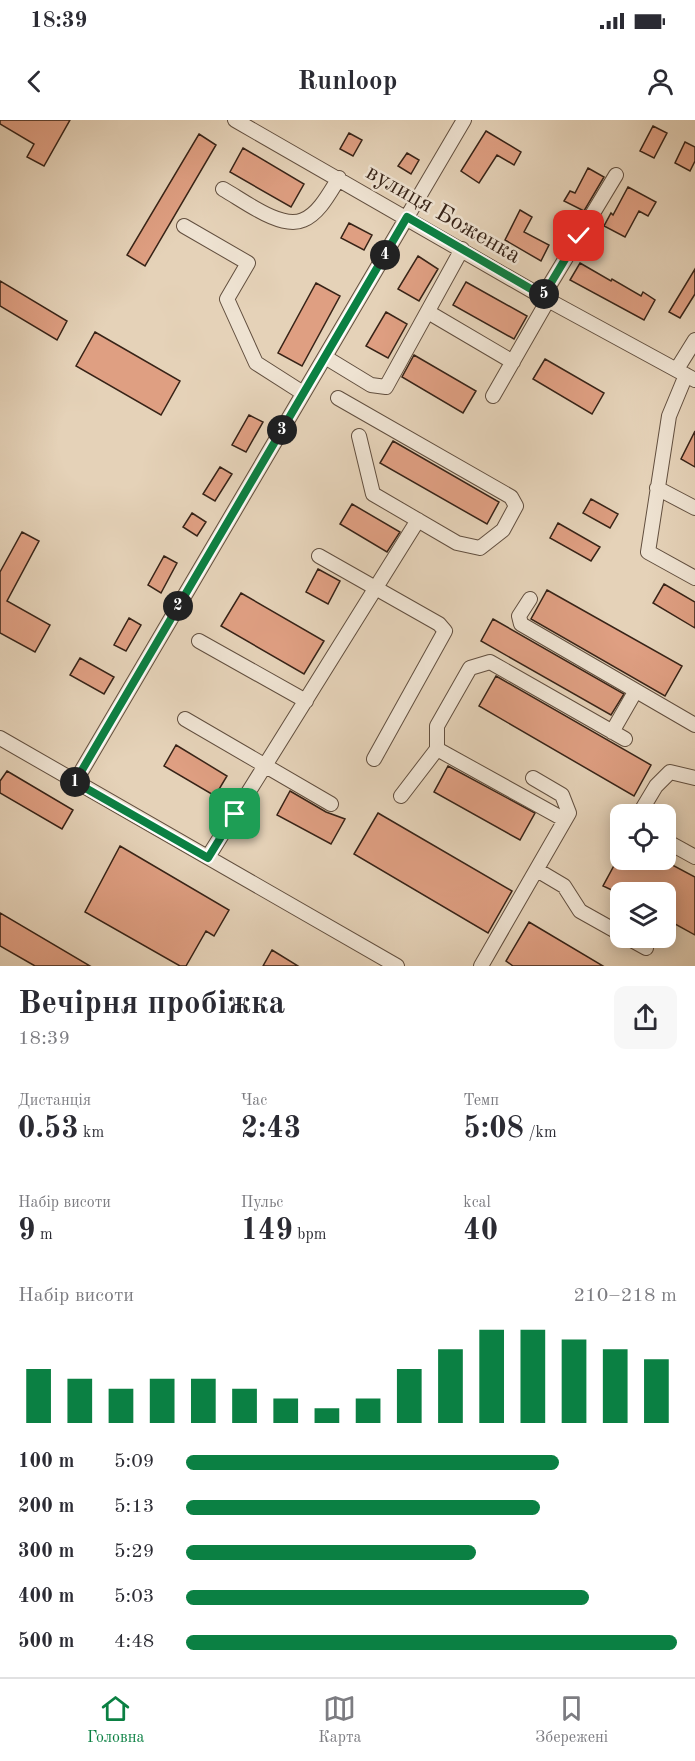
<!DOCTYPE html>
<html lang="uk">
<meta charset="utf-8">
<style>
body{margin:0;font-family:"Old Standard TT",serif;background:#f7f7f7;color:#2b2b33;height:100vh;display:flex;flex-direction:column;font-size:22px;white-space:nowrap}
*{box-sizing:border-box;margin:0}
p{font-size:20px;color:#7c7c81}
.icon{flex:none;width:33px;height:33px;fill:none;stroke:currentColor;stroke-width:2;stroke-linecap:round;stroke-linejoin:round}
.map{position:relative;height:846px;overflow:hidden}
.details{display:flex;flex-direction:column;background:#fff;flex:1}
.details>*{flex:none}
.buttons{position:absolute;left:610px;top:684px;display:grid;gap:12px}
.buttons a{display:grid;place-items:center;width:66px;height:66px;border-radius:12px;background:#fff;box-shadow:0 3px 15px #0003;font-size:30px}
.pin{position:absolute;display:grid;place-items:center;width:51px;height:51px;color:#fff;margin:-26px;border-radius:12px;box-shadow:0 3px 9px #0006}
.km{position:absolute;width:30px;height:30px;margin:-15px;border-radius:50%;background:#222;color:#fff;font-size:16px;line-height:30px;text-align:center}
.round{display:grid;place-items:center;flex:none;width:63px;height:63px;border-radius:12px;background:#f7f7f7}
.overview{display:flex;align-items:center;justify-content:space-between;height:102px;padding:0 18px}
h1{font-size:33px;font-weight:700;line-height:45px}
.figures{display:grid;grid-template-columns:repeat(3,1fr);gap:9px;height:102px;padding:6px 18px}
.figures div{display:grid;align-content:center}
.figures b{font-size:30px;font-weight:700}
.figures small{font-size:16px;font-weight:400}
.figures p{font-size:16px}
.chart{height:168px;padding:12px 18px}
.chart p{display:flex;justify-content:space-between}
.chart svg{width:100%;height:108px;margin-top:6px;stroke:#0b8043;stroke-width:6}
ul{padding:0 18px;list-style:none;font-size:20px}
li{display:grid;grid-template-columns:96px 72px 1fr;align-items:center;height:45px}
li i{height:15px;border-radius:8px;background:#0b8043}
.status{display:flex;justify-content:space-between;align-items:center;height:42px;padding:0 30px;background:#fff;direction:ltr}
.status svg{height:16px;fill:currentColor}
header{display:flex;justify-content:space-between;align-items:center;height:78px;padding:0 18px;background:#fff;font-size:27px;font-weight:700}
.tab-bar{display:flex;justify-content:space-around;align-items:center;height:84px;border-top:2px solid #e1e1e2;background:#fff;font-size:16px;color:#7c7c81}
.tab-bar a{display:grid;justify-items:center;gap:3px}
.tab-bar .on{color:#0b8043}
.map>svg:first-child{display:block}
.building{fill:#df9f82;stroke:#372317;stroke-width:1.5}
.lines{fill:none;stroke-linecap:round;stroke-linejoin:round}
.minor-casing{stroke:#624f3f;stroke-width:16}
.minor{stroke:#eee2d1;stroke-width:14}
.route-casing{stroke:#fff;stroke-width:12}
.route{stroke:#0b8043;stroke-width:8}
.labels{text-anchor:middle;stroke-width:5;stroke-linejoin:round;paint-order:stroke}
.street-label{font-size:24px;fill:#372317;stroke:#eee2d1}
</style>
<div class="status"><b>18:39</b><svg viewBox="0 0 49 12"><path d="M0 12V9h3v3zM5 12V6h3v6zM10 12V3h3v9zM15 12V0h3v12zM26 1h20v11H26zM47 4h2v5h-2z"/></svg></div>
<header><svg class="icon" aria-label="back" viewBox="0 0 24 24"><path d="M15 5l-7 7 7 7"/></svg>Runloop<svg class="icon" aria-label="person" viewBox="0 0 24 24"><circle cx="12" cy="8" r="4"/><path d="M4 21q1-7 8-7t8 7"/></svg></header>
<div class="map">
<svg width="695" height="846" viewBox="0 0 695 846">
<rect width="100%" height="100%" fill="#e5d2b8"/>
<filter id="stains"><feTurbulence type="fractalNoise" baseFrequency=".00333" numOctaves="4"/><feColorMatrix values="0 0 0 0 .2 0 0 0 0 .09 0 0 0 0 .02 0 0 0 .5 -.17"/></filter>
<radialGradient id="worn" r=".72"><stop offset=".6" stop-color="#630" stop-opacity="0"/><stop offset="1" stop-color="#630" stop-opacity=".3"/></radialGradient>
<path class="building" d="M0,0H70L44,46L27,37L34,24L0,4Z
M653,6L667,13L654,38L640,31Z
M486,11L521,32L514,45L497,35L479,63L461,51Z
M349,13L362,20L353,36L340,29Z
M199,14L216,25L145,146L127,135Z
M685,22L695,27V41L690,51L675,43Z
M243,28L304,64L291,87L230,52Z
M407,33L419,40L411,54L398,46Z
M588,48L604,57L584,91L564,81L570,71L575,73Z
M628,67L656,82L648,96L639,91L625,117L604,106L611,93L613,95Z
M520,90L532,97L524,112L549,125L541,141L505,120Z
M349,103L372,115L364,130L341,118Z
M418,136L438,149L419,181L398,169Z
M580,143L611,161L612,159L641,176L643,172L655,180L644,200L570,160Z
M695,149V174L680,198L669,192Z
M0,161L67,201L57,220L0,186Z
M466,162L527,196L514,219L453,185Z
M316,163L340,176L302,246L278,233Z
M386,192L407,204L388,238L366,226Z
M95,212L180,261L161,295L76,246Z
M414,235L476,271L463,293L402,257Z
M545,239L604,273L592,294L533,259Z
M249,295L263,302L246,332L232,325Z
M695,311V347L681,339Z
M393,321L499,382L487,404L380,343Z
M220,347L232,354L215,381L203,374Z
M591,379L618,394L610,408L583,393Z
M352,384L400,412L387,432L340,404Z
M192,393L206,402L197,416L183,407Z
M558,403L600,427L591,441L550,418Z
M22,412L39,421L7,481L50,505L35,532L0,513V452Z
M164,436L177,443L161,473L148,465Z
M318,449L340,461L328,484L306,472Z
M664,464L695,482V508L653,483Z
M547,470L682,546L665,576L531,499Z
M241,473L324,521L304,554L221,506Z
M129,498L141,505L126,531L114,525Z
M493,499L624,574L611,595L481,521Z
M80,538L114,557L104,574L70,555Z
M496,556L651,645L634,676L479,586Z
M176,625L227,656L215,676L164,646Z
M448,646L535,693L520,720L434,672Z
M7,651L73,690L62,709L0,673V661Z
M290,671L326,692L345,699L331,724L277,695Z
M378,693L512,771L488,813L354,734Z
M120,726L229,790L214,816L206,811L186,846H180L85,792Z
M617,740H663L695,757V815L666,799V772H616L603,766Z
M0,793L90,846H35L0,826Z
M529,802L603,846H513L506,841Z
M272,830L298,846H263Z"/>
<g class="lines">
<defs>
<path id="minor" d="M235,0L548,180L695,260
M223,69C243,80 281,110 303,100C319,94 330,72 339,58
M184,106L248,143L227,179L256,243L303,273
M543,176L616,55
M428,192L513,242
M325,237L371,265L386,267L462,129
M677,249L695,220
M686,255L669,296L648,432L695,458
M493,276L548,180
M338,278L511,377L516,386L503,410L480,428L457,423L373,374L359,316
M657,368L695,388
M319,436L439,504L445,511L374,639
M530,479L519,496L521,504L695,605
M199,521L306,581
M185,599L331,684
M612,612L635,572
M0,618L397,846
M437,629L565,700
M75,662L464,0
M401,676L437,629V606L470,548L490,542L625,619
M643,694L641,691L656,666L670,652L695,658
M666,721L695,737
M208,737L418,400
M537,750L564,766L580,791L621,814
M628,818L646,828
M481,846L569,693L562,675L533,658"/>
</defs>
<use href="#minor" class="minor-casing"/>
<use href="#minor" class="minor"/>
</g>
<g class="lines">
<defs>
<path id="route" d="M235,694L208,738L75,662L407,97L543,176L579,116"/>
</defs>
<use href="#route" class="route-casing"/>
<use href="#route" class="route"/>
</g>
<g class="labels">
<g class="street-label">
<text transform="translate(444 93) rotate(30)" y="8">вулиця Боженка</text>
</g>
</g>
<rect width="100%" height="100%" filter="url(#stains)"/>
<rect width="100%" height="100%" fill="url(#worn)"/>
</svg>
<div class="buttons">
<a><svg class="icon" aria-label="locate" viewBox="0 0 24 24"><circle cx="12" cy="12" r="6"/><path d="M12 2v4M12 18v4M2 12h4M18 12h4"/></svg></a>
<a><svg class="icon" aria-label="layers" viewBox="0 0 24 24"><path d="M12 4l9 5-9 5-9-5zM3 14l9 5 9-5"/></svg></a>
</div>
<div class="pin" style="left:235px;top:694px;background:#1e9e55"><svg class="icon" aria-label="arrive" viewBox="0 0 24 24"><path d="M6 21V4h12l-3 4 3 4H6"/></svg></div>
<div class="pin" style="left:579px;top:116px;background:#d93025"><svg class="icon" aria-label="check" viewBox="0 0 24 24"><path d="M5 12l5 5 9-10"/></svg></div>
<b class="km" style="left:75px;top:662px">1</b>
<b class="km" style="left:178px;top:486px">2</b>
<b class="km" style="left:282px;top:310px">3</b>
<b class="km" style="left:385px;top:135px">4</b>
<b class="km" style="left:544px;top:174px">5</b>
</div>
<section class="details">
<div class="overview"><div><h1>Вечірня пробіжка</h1><p>18:39</p></div><a class="round"><svg class="icon" aria-label="share" viewBox="0 0 24 24"><path d="M12 15V3M7 8l5-5 5 5M5 13v7h14v-7"/></svg></a></div>
<div class="figures">
<div><p>Дистанція</p><b>0.53<small> km</small></b></div>
<div><p>Час</p><b>2:43</b></div>
<div><p>Темп</p><b>5:08<small> /km</small></b></div>
</div>
<div class="figures">
<div><p>Набір висоти</p><b>9<small> m</small></b></div>
<div><p>Пульс</p><b>149<small> bpm</small></b></div>
<div><p>kcal</p><b>40</b></div>
</div>
<div class="chart"><p><span>Набір висоти</span>210–218 m</p>
<svg viewBox="0 0 160 44" preserveAspectRatio="none"><path d="M5 44V22M15 44V26M25 44V30M35 44V26M45 44V26M55 44V30M65 44V34M75 44V38M85 44V34M95 44V22M105 44V14M115 44V6M125 44V6M135 44V10M145 44V14M155 44V18"/></svg>
</div>
<ul>
<li><b>100 m</b>5:09<i style="width:76%"></i></li>
<li><b>200 m</b>5:13<i style="width:72%"></i></li>
<li><b>300 m</b>5:29<i style="width:59%"></i></li>
<li><b>400 m</b>5:03<i style="width:82%"></i></li>
<li><b>500 m</b>4:48<i style="width:100%"></i></li>
</ul>
</section>
<nav class="tab-bar">
<a class="on"><svg class="icon" aria-label="home" viewBox="0 0 24 24"><path d="M3 11l9-7 9 7M6 9v11h12V9"/></svg>Головна</a>
<a><svg class="icon" aria-label="map" viewBox="0 0 24 24"><path d="M3 6l6-2 6 2 6-2v14l-6 2-6-2-6 2zM9 4v14M15 6v14"/></svg>Карта</a>
<a><svg class="icon" aria-label="saved" viewBox="0 0 24 24"><path d="M7 4h10v16l-5-4-5 4z"/></svg>Збережені</a>
</nav>
